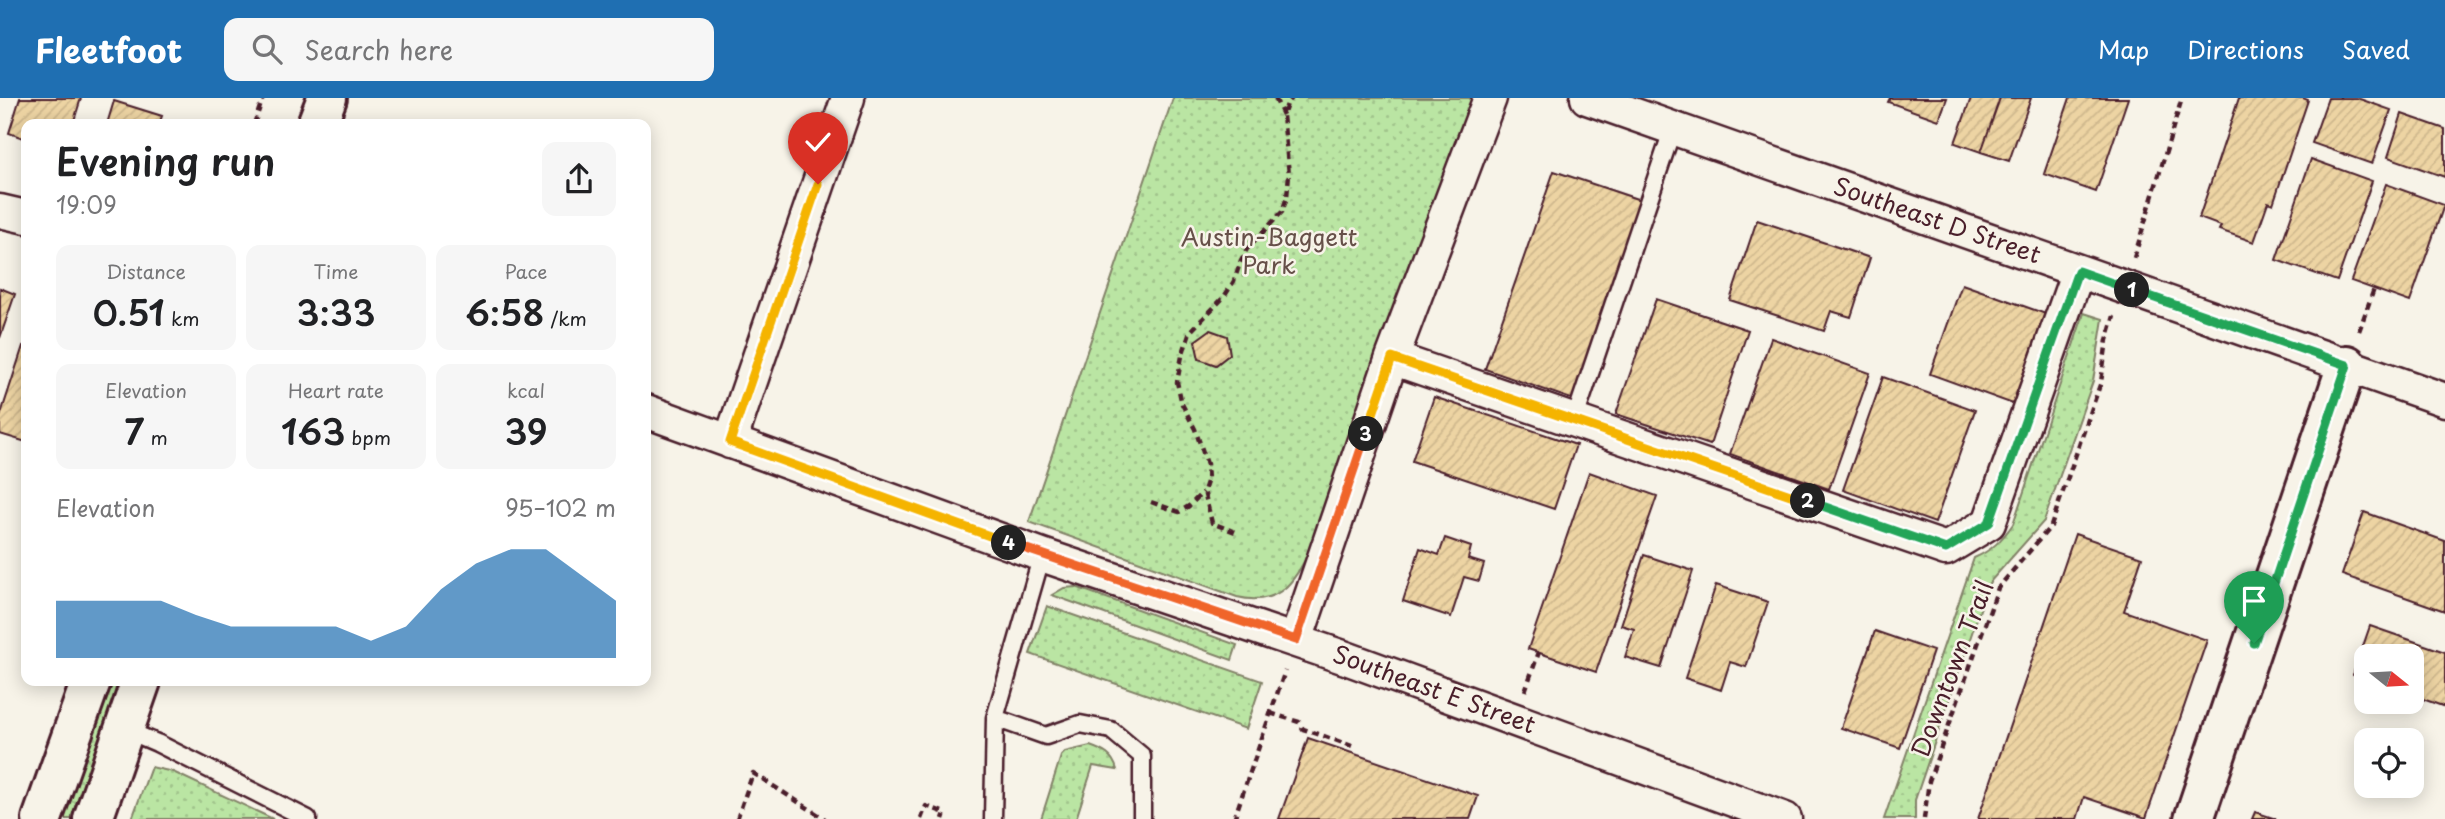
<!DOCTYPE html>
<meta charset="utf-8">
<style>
body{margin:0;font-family:"Playpen Sans",sans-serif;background:#f6f6f6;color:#202124;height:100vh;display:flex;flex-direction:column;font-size:26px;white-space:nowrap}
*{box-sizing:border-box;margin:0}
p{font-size:23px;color:#757577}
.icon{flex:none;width:38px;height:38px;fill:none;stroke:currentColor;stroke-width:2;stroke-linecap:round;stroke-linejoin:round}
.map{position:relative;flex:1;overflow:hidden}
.sheet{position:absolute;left:21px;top:21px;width:630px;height:567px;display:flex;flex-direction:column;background:#fff;border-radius:14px;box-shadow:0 4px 18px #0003}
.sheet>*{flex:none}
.needle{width:46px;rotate:108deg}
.fabs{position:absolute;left:2354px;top:546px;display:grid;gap:14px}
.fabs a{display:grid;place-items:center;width:70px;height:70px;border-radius:14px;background:#fff;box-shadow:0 4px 18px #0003;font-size:35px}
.pin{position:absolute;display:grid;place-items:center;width:60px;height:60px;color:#fff;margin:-72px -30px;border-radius:50% 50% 50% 0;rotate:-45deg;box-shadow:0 0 7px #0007}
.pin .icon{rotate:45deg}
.km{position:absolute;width:35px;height:35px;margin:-18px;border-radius:50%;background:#222;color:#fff;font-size:19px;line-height:35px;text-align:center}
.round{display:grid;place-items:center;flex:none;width:74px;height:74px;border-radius:14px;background:#f6f6f6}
.overview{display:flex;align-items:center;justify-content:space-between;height:119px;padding:0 35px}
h1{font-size:38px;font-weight:600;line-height:52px}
.stats{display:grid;grid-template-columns:repeat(3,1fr);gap:10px;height:119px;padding:7px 35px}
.stats div{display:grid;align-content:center;border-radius:14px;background:#f6f6f6;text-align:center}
.stats b{font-size:35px;font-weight:600}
.stats small{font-size:19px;font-weight:400}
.stats p{font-size:19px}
.chart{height:196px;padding:14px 35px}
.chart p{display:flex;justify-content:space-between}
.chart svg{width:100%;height:126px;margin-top:7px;fill:#1f6fb2;opacity:.7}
header{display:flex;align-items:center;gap:42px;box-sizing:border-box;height:98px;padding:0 35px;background:#1f6fb2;color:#fff}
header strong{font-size:33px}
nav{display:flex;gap:38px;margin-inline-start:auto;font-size:24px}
.search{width:490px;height:63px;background:#f6f6f6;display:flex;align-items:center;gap:18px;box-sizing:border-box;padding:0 24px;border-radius:14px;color:#757577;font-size:26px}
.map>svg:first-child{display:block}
.grass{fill:url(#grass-dots);stroke:#828267;stroke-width:2}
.building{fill:url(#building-hatch);stroke:#4a1f2b;stroke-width:2}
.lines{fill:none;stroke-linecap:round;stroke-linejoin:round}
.service-casing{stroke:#4a1f2b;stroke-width:21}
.minor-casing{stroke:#4a1f2b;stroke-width:37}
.tertiary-casing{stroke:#4a1f2b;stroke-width:44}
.secondary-casing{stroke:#4a1f2b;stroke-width:44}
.path{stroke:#4a1f2b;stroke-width:4.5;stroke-dasharray:7 5;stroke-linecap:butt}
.service{stroke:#f7f3e8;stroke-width:16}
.minor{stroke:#f7f3e8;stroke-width:32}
.tertiary{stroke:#f7f3e8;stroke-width:38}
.secondary{stroke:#f7f3e8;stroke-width:38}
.split-1-casing{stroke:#fff;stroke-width:14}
.split-2-casing{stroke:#fff;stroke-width:14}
.split-3-casing{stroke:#fff;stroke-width:14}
.split-4-casing{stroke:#fff;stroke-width:14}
.split-5-casing{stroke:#fff;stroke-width:14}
.split-1{stroke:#22a559;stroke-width:9}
.split-2{stroke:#22a559;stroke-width:9}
.split-3{stroke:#f5b400;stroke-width:9}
.split-4{stroke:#f0652b;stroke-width:9}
.split-5{stroke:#f5b400;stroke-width:9}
.labels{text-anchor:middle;stroke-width:5;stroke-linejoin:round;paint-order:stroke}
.street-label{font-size:24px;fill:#4a1f2b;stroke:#f7f3e8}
.park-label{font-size:24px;fill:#665049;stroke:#f7f3e8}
</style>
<header>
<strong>Fleetfoot</strong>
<div class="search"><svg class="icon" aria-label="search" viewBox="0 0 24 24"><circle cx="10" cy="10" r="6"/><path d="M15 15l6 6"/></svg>Search here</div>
<nav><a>Map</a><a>Directions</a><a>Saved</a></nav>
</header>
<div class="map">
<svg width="2445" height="721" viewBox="0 0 2445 721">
<defs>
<pattern id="grass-dots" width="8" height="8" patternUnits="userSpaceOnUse" patternTransform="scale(1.75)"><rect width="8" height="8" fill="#bae5a3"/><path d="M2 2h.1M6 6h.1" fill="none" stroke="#a1c48c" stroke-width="1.8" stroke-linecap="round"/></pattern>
<pattern id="building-hatch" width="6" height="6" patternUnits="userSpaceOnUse" patternTransform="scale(1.75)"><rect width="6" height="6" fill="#edd4a3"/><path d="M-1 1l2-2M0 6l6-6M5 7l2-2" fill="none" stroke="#cdb68c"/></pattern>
</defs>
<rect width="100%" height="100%" fill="#f7f3e8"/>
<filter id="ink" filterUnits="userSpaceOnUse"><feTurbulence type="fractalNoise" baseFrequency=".0143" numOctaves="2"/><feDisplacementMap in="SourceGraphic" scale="14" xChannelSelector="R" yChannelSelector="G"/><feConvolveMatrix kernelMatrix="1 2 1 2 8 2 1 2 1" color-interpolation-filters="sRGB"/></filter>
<g filter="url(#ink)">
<path class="grass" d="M1173,0H1472L1471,7L1311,450C1295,484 1279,509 1237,499L1029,424Z
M2084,215L2103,221L2093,283L2044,423L1989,485L1915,702V721H1884L1974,460C1991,453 2002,442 2013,426Z
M1076,489L1237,547L1232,562L1052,497L1064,490Z
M1047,508L1262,583L1246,631L1030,556Z
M112,583H124L75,721H62Z
M1090,648C1104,653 1113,657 1117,672L1093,668L1076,721H1041L1061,658L1065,654Z
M151,669L173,674L273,721H132Z"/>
<path class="building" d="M20,0H81L73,26H26V41L9,35Z
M1890,0H1947L1939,22L1888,4Z
M1971,0H2000L1981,54L1955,45Z
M2000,0H2031L2009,63L1981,54Z
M2070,0H2128L2096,94L2044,76Z
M2239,0H2303L2308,2L2273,106L2268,104L2254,144L2219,132L2221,128L2199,120Z
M2328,0H2357L2391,12L2372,66L2312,45Z
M114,3L162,18L159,26H107Z
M2402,16L2445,31V79L2388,59Z
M2311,61L2372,83L2337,183L2276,162Z
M1554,73L1643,103L1574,302L1485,271Z
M2386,86L2444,107L2410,204L2351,183Z
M1757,122L1870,160L1851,219L1831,213L1824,233L1730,202Z
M1962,186L2046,216L2013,306L1930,276Z
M0,190L15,196L0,240Z
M1656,201L1748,232L1710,347L1616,316Z
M1210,232L1227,238L1230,256L1216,267L1199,261L1195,243Z
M1771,240L1870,275L1829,391L1730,356Z
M23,248L26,249V344L0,336V319Z
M1883,279L1975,312L1935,425L1843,392Z
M1434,299L1576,347L1554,411L1412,363Z
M1589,374L1657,398L1596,574L1528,551Z
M2364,414L2445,443V513L2342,477Z
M2075,436L2142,459L2124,513L2207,542L2146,720L2084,699L2077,721H1978Z
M1445,440L1471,449L1468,461L1484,466L1479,483L1464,479L1451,519L1403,503L1420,450L1439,457Z
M1644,457L1693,473L1661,570L1625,559L1634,531L1621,527Z
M1716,487L1768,504L1746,569L1730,564L1721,592L1685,580Z
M2370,528L2445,554V609L2412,597V558H2366V582L2353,577Z
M1875,533L1933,553L1900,650L1841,630Z
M1308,640L1478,698L1470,721H1279Z
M2255,714L2276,721H2252Z"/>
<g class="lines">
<defs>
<path id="service" d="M1574,323L1673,30
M995,620L1046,638L1080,626L1111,632L1142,658V721
M124,631L157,645L308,721
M993,721L995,620L1042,457"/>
<path id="minor" d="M1587,0L2445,302
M0,113L26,119
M1392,260L1946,451L1989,425L2078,173
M646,313L1042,457L1346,560L1785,721
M730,344L848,0
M1296,542L1392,260L1490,0"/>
<path id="tertiary" d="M2194,721L2347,267"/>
<path id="secondary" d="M317,26L327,0
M42,721L91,583
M93,721L141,583"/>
</defs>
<use href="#service" class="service-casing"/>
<use href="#minor" class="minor-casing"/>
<use href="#tertiary" class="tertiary-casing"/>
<use href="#secondary" class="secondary-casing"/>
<path class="path" d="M1275,0L1283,17
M254,26L263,0
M2134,160L2182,0
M2359,233L2374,191
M1151,404L1179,414L1189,408L1203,394
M1235,434L1212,425L1204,393L1208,381L1207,366L1195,331L1182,306L1177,284L1182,258L1190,234L1224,199L1234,183L1241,162L1247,151L1282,114L1287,99L1289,76L1283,18L1287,6L1292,0
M1525,593L1539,554
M1270,615L1299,624L1303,631L1312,634L1352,648
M737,721L753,675L825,721
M921,721L926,708L945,715L943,721
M1234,721L1285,573
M1924,721L1929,683L1998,490L2051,428L2101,284L2107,242L2114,218"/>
<use href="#service" class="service"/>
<use href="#minor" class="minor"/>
<use href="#tertiary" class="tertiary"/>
<use href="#secondary" class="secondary"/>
</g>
</g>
<g class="lines" filter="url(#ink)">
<defs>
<path id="split-1" d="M2132,192L2347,267L2254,545"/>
<path id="split-2" d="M1808,403L1946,451L1989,425L2078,173L2132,192"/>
<path id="split-3" d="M1366,336L1392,260L1808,403"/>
<path id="split-4" d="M1009,445L1296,542L1366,336"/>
<path id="split-5" d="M818,86L730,344L1009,445"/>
</defs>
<use href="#split-1" class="split-1-casing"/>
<use href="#split-2" class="split-2-casing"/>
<use href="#split-3" class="split-3-casing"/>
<use href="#split-4" class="split-4-casing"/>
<use href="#split-5" class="split-5-casing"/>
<use href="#split-1" class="split-1"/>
<use href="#split-2" class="split-2"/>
<use href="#split-3" class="split-3"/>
<use href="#split-4" class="split-4"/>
<use href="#split-5" class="split-5"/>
</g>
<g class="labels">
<g class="street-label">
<text transform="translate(1937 123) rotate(19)" y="8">Southeast D Street</text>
<text transform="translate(1953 571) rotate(-69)" y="8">Downtown Trail</text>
<text transform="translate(1434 592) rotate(20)" y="8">Southeast E Street</text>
</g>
<g class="park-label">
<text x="1269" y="148">Austin-Baggett<tspan x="1269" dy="28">Park</tspan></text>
</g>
</g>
</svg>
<div class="fabs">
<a><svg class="needle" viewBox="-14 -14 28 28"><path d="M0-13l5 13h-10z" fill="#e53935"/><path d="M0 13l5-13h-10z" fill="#757577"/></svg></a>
<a><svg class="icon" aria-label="locate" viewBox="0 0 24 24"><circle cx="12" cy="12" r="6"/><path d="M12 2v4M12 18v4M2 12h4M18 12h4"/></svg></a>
</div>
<div class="pin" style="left:2254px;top:545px;background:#1e9e55"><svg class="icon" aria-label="arrive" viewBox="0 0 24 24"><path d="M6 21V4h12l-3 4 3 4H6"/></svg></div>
<div class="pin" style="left:818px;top:86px;background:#d93025"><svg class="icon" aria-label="check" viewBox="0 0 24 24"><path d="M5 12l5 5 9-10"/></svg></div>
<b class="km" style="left:2132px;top:192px">1</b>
<b class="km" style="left:1808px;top:403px">2</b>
<b class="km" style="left:1366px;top:336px">3</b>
<b class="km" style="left:1009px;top:445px">4</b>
<section class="sheet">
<div class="overview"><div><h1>Evening run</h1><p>19:09</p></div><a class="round"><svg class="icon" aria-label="share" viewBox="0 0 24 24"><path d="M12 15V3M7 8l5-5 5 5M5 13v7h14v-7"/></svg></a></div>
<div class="stats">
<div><p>Distance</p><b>0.51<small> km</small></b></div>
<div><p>Time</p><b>3:33</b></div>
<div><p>Pace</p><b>6:58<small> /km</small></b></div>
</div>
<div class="stats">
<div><p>Elevation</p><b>7<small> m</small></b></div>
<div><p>Heart rate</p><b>163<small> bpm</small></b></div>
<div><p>kcal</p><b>39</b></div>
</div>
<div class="chart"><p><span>Elevation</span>95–102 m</p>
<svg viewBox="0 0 160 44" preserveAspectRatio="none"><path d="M0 44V24L10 24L20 24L30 24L40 29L50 33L60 33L70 33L80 33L90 38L100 33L110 20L120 11L130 6L140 6L150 15L160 24V44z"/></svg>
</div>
</section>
</div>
